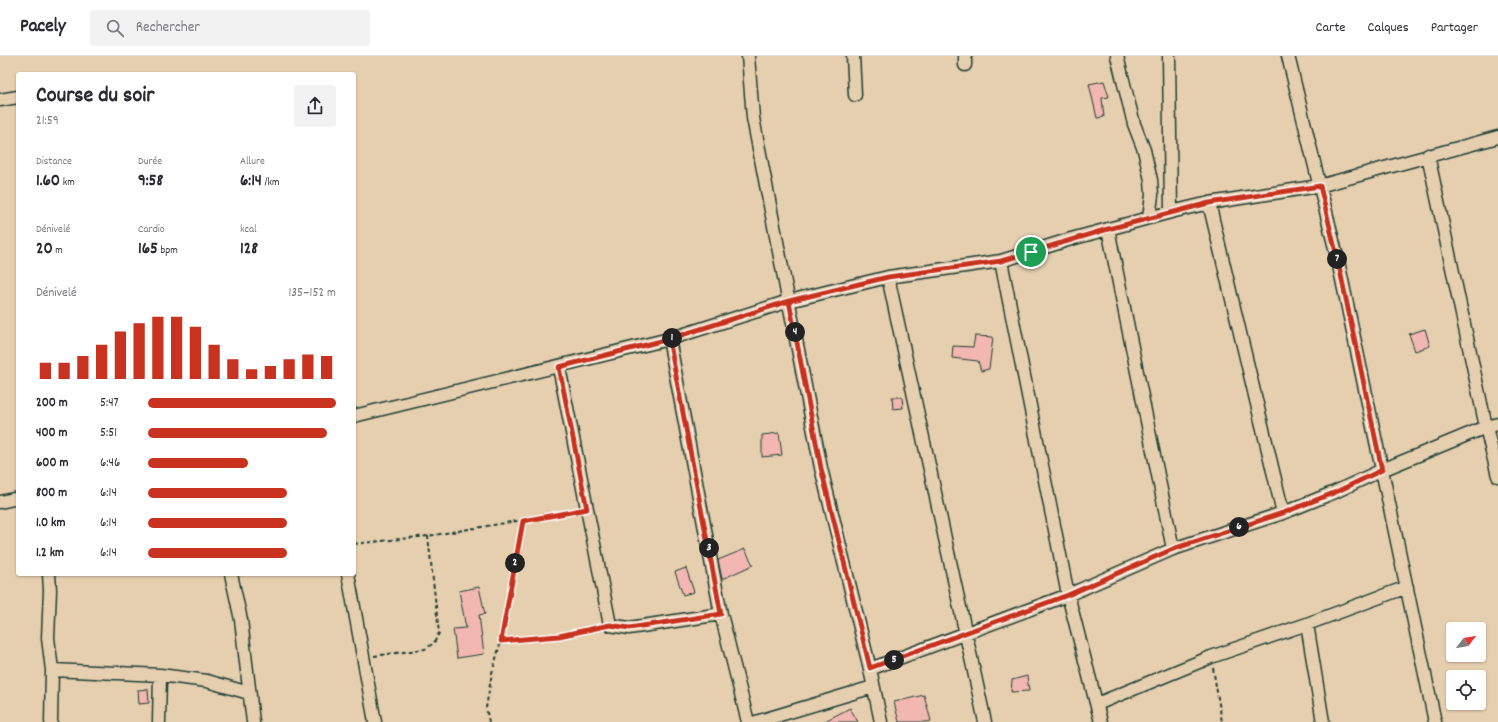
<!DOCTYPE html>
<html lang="fr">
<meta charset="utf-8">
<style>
body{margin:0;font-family:Dekko,sans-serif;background:#f2f2f3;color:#2b2b33;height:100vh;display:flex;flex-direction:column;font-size:15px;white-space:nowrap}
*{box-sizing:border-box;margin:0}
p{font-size:13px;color:#7c7c81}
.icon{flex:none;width:22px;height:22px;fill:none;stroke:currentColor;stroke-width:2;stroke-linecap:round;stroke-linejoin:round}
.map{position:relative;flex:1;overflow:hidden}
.details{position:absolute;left:16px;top:16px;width:340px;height:504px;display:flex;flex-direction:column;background:#fff;border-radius:4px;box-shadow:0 1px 3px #0004}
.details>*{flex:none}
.needle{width:26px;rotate:59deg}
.fabs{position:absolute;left:1446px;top:566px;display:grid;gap:8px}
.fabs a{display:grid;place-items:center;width:40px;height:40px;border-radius:4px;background:#fff;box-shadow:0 1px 3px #0004;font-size:20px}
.pin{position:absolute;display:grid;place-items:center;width:34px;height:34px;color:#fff;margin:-17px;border:2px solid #fff;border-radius:50%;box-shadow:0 1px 4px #0007}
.km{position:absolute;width:20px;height:20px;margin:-10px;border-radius:50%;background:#222;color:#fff;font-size:11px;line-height:20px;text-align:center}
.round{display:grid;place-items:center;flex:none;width:42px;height:42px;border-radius:4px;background:#f2f2f3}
.head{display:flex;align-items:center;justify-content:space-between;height:68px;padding:0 20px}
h1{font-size:22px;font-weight:700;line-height:30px}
.figures{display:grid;grid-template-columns:repeat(3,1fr);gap:6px;height:68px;padding:4px 20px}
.figures div{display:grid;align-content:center}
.figures b{font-size:17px;font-weight:700}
.figures small{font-size:11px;font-weight:400}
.figures p{font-size:11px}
.chart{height:112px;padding:8px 20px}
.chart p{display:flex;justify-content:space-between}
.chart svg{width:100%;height:72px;margin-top:4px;stroke:#c8321e;stroke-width:6}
ul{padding:0 20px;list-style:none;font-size:13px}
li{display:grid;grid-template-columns:64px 48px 1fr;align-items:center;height:30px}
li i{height:10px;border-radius:5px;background:#c8321e}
header{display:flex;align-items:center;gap:24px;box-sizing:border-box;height:56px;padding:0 20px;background:#fff;border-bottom:1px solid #e1e1e2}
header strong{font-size:19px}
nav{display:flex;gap:22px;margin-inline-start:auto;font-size:14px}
.search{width:280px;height:36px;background:#f2f2f3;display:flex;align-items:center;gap:10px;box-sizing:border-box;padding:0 14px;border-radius:4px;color:#7c7c81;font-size:15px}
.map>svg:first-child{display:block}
.building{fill:#f2b7b1;stroke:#1f3d34}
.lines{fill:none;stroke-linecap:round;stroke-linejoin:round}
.minor-casing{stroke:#1f3d34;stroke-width:15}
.path{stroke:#1f3d34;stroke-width:2;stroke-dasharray:4 3;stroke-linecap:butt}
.minor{stroke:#e6cfaf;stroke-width:12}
.route-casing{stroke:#fff;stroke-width:8}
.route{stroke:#c8321e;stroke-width:5}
</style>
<header>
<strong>Pacely</strong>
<div class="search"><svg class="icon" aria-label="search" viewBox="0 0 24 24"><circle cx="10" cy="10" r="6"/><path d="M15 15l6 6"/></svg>Rechercher</div>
<nav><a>Carte</a><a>Calques</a><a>Partager</a></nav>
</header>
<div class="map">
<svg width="1498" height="666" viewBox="0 0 1498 666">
<rect width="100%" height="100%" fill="#e6cfaf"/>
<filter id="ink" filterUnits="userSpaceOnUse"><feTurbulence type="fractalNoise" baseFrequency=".025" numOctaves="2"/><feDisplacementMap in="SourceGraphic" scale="8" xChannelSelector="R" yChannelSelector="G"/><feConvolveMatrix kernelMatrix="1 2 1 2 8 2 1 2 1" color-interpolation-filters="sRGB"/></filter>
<g filter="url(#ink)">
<path class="building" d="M1104,25L1109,41L1102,42L1104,61L1097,62L1089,28Z
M1425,273L1430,290L1415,295L1409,278Z
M975,280L993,281L989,313L981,315L978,305L952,302L953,290L973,291Z
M892,341H902L903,352L893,353Z
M779,377L782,399L762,401V379Z
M745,493L753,509L722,523L718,504Z
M686,512L694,536L683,539L675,516Z
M479,531L485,558L479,559L484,598L457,602L453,573L466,572L459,535Z
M1027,620L1029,635L1011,636L1012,624Z
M148,633L149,647L139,648L138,634Z
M924,639L931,665L926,666H899L894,646Z
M850,652L858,666H823Z"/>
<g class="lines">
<defs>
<path id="minor" d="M748,0L753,62L821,412L870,613L881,666
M853,0L855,39
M965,0V9
M1117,0L1134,68L1144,94L1151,124L1152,139L1149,162
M1169,0L1171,156
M1288,0L1338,205L1435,666
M0,44L18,41
M1428,99L1486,371L1498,420
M1209,147L1283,457
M1108,173L1173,493
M1001,205L1068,539L1101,666
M888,221L985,666
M669,283L721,558L748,666
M559,311L610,569L629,572L721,558
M354,360L669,283L789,245L888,221L1001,205L1071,183L1171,156L1209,147L1319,130L1498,81
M0,446L18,442
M49,518L50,534L48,582L52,614L51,666
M231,518L241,564L253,666
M348,518L375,666
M1307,568L1323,666
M870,613L1068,539L1173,493L1283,457L1335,436L1382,414L1486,371L1498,368
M52,614L160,619L207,625L249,637
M1097,648L1211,601L1307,568L1407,531
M159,666L160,619
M756,666L873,631"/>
</defs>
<use href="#minor" class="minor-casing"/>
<path class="path" d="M354,488L428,480L576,455
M501,585L559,580L599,571
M374,600L425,593L434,587L439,577L428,480
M1213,612L1222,666
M489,666L486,652L492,617L501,585L523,465"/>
<use href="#minor" class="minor"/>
</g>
</g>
<g class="lines" filter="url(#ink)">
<defs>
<path id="route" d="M1031,196L1001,205L888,221L789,245L669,283L559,311L587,453L523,465L501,585L559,580L610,569L629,572L721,558L669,283L789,245L821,412L870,612L1068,539L1173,493L1283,457L1336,436L1382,414L1338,205L1320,130L1209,147L1108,173L1031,196"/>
</defs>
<use href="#route" class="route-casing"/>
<use href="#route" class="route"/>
</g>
</svg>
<div class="fabs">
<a><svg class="needle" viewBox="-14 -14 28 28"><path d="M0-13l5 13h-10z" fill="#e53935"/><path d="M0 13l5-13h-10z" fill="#7c7c81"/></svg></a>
<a><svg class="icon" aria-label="locate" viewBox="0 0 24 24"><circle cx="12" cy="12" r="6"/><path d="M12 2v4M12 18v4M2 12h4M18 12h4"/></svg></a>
</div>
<div class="pin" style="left:1031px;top:196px;background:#1e9e55"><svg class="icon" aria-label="arrive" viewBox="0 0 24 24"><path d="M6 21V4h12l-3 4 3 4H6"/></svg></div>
<b class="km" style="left:672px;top:282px">1</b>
<b class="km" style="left:515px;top:507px">2</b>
<b class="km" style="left:709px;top:492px">3</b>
<b class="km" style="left:795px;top:276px">4</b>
<b class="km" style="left:894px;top:604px">5</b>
<b class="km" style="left:1239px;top:471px">6</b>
<b class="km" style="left:1337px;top:203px">7</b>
<section class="details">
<div class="head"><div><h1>Course du soir</h1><p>21:59</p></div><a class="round"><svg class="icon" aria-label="share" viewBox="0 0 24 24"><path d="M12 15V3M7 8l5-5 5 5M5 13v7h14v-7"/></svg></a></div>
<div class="figures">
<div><p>Distance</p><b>1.60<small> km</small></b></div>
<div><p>Durée</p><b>9:58</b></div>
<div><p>Allure</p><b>6:14<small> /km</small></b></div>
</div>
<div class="figures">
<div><p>Dénivelé</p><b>20<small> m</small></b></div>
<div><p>Cardio</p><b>165<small> bpm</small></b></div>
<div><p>kcal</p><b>128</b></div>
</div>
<div class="chart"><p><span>Dénivelé</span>135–152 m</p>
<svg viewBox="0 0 160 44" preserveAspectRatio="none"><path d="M5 44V34M15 44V34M25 44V30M35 44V23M45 44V15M55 44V10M65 44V6M75 44V6M85 44V12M95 44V23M105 44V32M115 44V38M125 44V36M135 44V32M145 44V29M155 44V30"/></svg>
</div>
<ul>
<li><b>200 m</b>5:47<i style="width:100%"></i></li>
<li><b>400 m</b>5:51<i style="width:95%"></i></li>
<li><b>600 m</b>6:46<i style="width:53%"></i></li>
<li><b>800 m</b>6:14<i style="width:74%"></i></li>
<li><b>1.0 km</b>6:14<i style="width:74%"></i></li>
<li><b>1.2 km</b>6:14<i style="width:74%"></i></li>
</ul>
</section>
</div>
